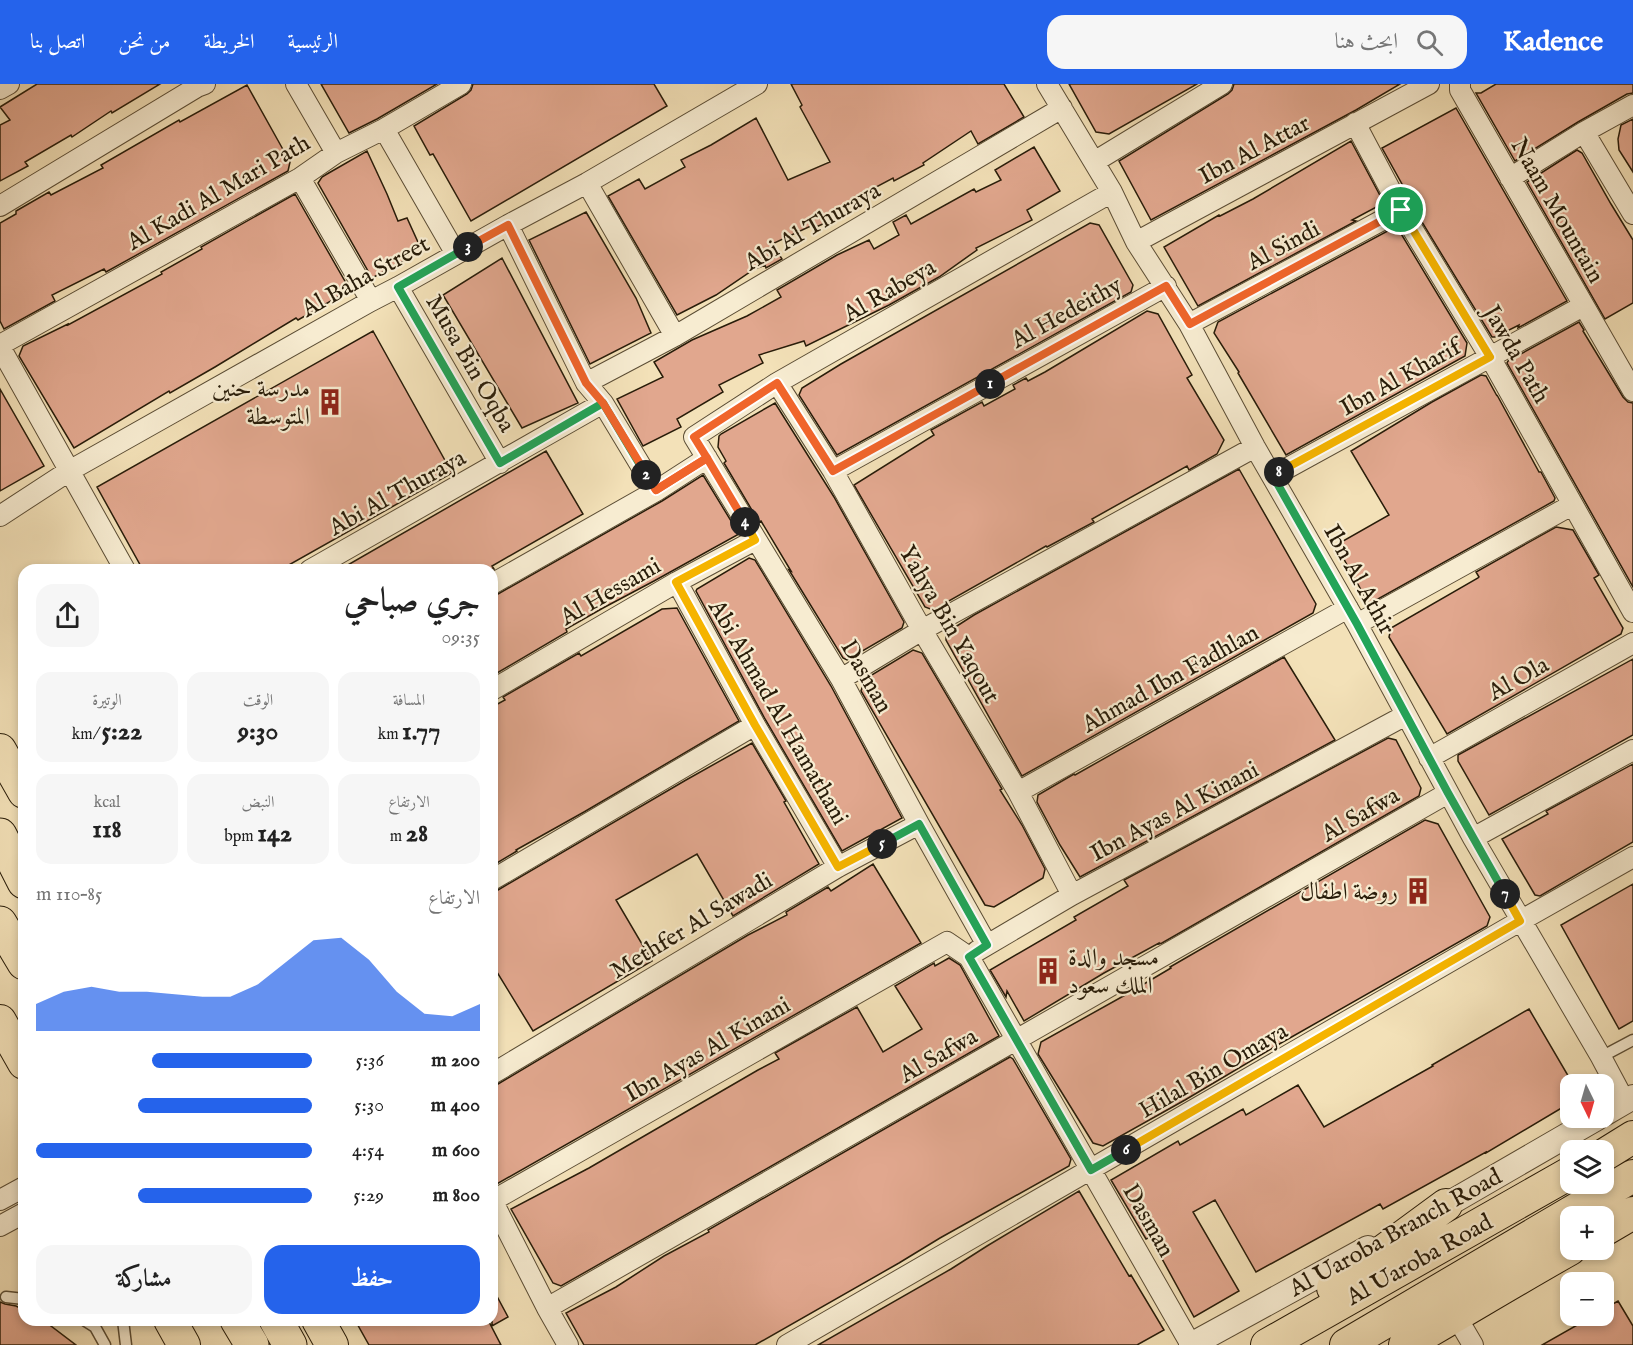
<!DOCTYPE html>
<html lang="ar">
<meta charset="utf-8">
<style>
body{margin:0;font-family:"IM FELL English",Amiri,serif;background:#f6f6f6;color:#222;direction:rtl;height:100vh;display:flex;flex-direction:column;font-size:22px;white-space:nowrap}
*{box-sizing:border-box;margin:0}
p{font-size:20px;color:#767676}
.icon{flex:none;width:33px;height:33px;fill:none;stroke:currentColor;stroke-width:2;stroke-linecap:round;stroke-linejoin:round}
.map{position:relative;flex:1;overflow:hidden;direction:ltr}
.details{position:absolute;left:18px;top:480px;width:480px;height:762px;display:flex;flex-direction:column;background:#fff;border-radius:18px;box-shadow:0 3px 9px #0003;direction:rtl}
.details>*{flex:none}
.needle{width:39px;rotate:175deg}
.fabs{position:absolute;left:1560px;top:990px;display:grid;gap:12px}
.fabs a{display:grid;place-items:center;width:54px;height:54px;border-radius:12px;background:#fff;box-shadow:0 3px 9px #0003;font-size:30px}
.pin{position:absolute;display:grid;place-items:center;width:51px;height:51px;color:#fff;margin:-26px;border:3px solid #fff;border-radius:50%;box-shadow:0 2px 6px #0007}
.km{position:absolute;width:30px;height:30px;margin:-15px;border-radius:50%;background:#222;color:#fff;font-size:16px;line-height:30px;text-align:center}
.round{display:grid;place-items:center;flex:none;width:63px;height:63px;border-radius:18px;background:#f6f6f6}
.headline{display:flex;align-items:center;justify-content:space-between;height:102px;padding:0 18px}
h1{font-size:33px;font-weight:700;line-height:45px}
.metrics{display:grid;grid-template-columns:repeat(3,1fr);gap:9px;height:102px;padding:6px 18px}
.metrics div{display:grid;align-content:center;border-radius:15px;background:#f6f6f6;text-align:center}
.metrics b{font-size:26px;font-weight:700}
.metrics small{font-size:16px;font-weight:400}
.metrics p{font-size:16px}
.chart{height:168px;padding:12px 18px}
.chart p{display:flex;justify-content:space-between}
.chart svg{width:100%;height:108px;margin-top:6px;fill:#2563eb;opacity:.7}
.button{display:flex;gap:12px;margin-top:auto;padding:12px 18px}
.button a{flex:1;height:69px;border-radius:18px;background:#2563eb;color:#fff;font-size:24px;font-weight:700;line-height:69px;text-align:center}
.button a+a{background:#f6f6f6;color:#222}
ul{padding:0 18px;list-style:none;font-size:20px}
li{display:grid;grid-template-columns:96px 72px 1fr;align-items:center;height:45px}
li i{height:15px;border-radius:8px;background:#2563eb}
header{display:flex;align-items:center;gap:36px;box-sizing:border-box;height:84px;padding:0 30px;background:#2563eb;color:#fff}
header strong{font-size:28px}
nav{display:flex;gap:33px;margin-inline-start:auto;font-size:21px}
.search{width:420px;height:54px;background:#f6f6f6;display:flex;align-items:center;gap:15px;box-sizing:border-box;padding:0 21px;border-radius:18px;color:#767676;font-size:22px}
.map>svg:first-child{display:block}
.building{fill:#e1a78e;stroke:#281c09;stroke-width:1.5}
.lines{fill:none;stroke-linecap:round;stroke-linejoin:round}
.service-casing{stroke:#5b4d35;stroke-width:13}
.minor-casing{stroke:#5b4d35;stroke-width:22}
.tertiary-casing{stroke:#5b4d35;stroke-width:26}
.primary-casing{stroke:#281c09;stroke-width:34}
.motorway-casing{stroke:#281c09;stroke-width:35}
.service{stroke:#f7ecd1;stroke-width:10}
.minor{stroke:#f7ecd1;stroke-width:20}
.tertiary{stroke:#f7ecd1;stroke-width:24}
.primary{stroke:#f3e1b8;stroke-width:32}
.motorway{stroke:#f3e1b8;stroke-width:33}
.split-1-casing{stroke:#fff;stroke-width:12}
.split-2-casing{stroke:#fff;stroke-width:12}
.split-3-casing{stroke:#fff;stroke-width:12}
.split-4-casing{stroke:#fff;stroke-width:12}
.split-5-casing{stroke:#fff;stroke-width:12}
.split-6-casing{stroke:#fff;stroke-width:12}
.split-7-casing{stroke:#fff;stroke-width:12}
.split-8-casing{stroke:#fff;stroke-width:12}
.split-9-casing{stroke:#fff;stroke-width:12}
.split-1{stroke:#f0652b;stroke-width:8}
.split-2{stroke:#f0652b;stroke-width:8}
.split-3{stroke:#22a559;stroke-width:8}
.split-4{stroke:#f0652b;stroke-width:8}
.split-5{stroke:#f5b400;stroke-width:8}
.split-6{stroke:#22a559;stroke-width:8}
.split-7{stroke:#f5b400;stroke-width:8}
.split-8{stroke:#22a559;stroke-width:8}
.split-9{stroke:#f5b400;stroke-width:8}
.labels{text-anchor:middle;stroke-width:4.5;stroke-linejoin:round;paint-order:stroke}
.street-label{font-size:24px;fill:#281c09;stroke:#f7ecd1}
.poi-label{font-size:24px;fill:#281c09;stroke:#f7ecd1;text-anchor:end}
</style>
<header>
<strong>Kadence</strong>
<div class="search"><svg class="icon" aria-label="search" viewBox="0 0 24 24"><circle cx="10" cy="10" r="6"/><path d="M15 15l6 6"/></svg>ابحث هنا</div>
<nav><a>الرئيسية</a><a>الخريطة</a><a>من نحن</a><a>اتصل بنا</a></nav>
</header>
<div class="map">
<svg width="1633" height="1261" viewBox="0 0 1633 1261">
<rect width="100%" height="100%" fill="#f3e1b8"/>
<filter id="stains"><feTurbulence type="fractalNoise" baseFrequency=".00333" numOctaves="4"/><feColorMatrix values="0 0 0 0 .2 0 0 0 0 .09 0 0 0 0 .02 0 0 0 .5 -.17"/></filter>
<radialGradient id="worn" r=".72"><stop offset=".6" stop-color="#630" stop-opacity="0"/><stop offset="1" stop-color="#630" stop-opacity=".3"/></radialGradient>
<path class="building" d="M37,0H160L112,29L111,27L72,53L71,51L25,78L28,82L0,97V41L10,36L0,23Z
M321,0H437L377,35L349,49Z
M473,0H654L667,22L471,137L433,70L430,71L414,42L467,10L471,6Z
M791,0H1004L1024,33L978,60L971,47L923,79L924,81L894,97L893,94L844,120L848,129L816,143L815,140L772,160L782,175L766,184L765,181L753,186L716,211L677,231L608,112L639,95L645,105L685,83L681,76L711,61L756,34L788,96L830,78L800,23L802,21Z
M1069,0H1197L1109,50L1096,48Z
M1234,0H1400L1356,26L1151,136L1119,77L1228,10L1232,6Z
M1496,0H1633V9L1627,10L1578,38L1515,77L1476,9H1481Z
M247,1L290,78L288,87L106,188L104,185L52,211L55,217L4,245L0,237V139L16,130V127L49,108L51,111L103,84L101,81L179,36L180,38Z
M1456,24L1567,217L1518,244L1519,241L1495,253H1492L1411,120L1412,118L1382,64Z
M1633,35V88L1619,66L1618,55L1621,41Z
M1351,57L1384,119L1352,136L1356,137L1198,222L1164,163L1219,131L1220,132L1253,115Z
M1034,63L1060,107L1027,126L1032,136L976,164L977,166L939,193L889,221L806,262L804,257L759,271L763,279L719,301L723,308L677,335L681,343L643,362L617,315L663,293L654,278L692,256L747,232L781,213L777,206L837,171L869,156L874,165L899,151L893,138L906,131L911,140L974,105L976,108L1001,96L995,86Z
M1577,66L1582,69L1611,120L1633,156V219L1605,235L1527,98Z
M367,67L387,110L398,137L407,134L422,167L372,194L318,99L322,93L327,90Z
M295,110L350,206L298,236L296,234L215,283L170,309L169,307L74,364L19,272L23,262L68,240V241L162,190L161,188L202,165L201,163Z
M586,128L636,214L651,249L590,280L529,156Z
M1090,139L1099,141L1133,201L1131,208L837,371L799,311L802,304L841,280Z
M1395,143H1397L1467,259L1465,272L1286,371L1238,289L1239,288L1214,249L1218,238Z
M502,174L578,319L522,344L443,211Z
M1147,227L1158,230L1192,291L1187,294L1224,356L1217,370L1189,386L1187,382L1092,435L1094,438L1047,463L1046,462L933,526L925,523L854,401L934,351L931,346L982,318L984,322L1015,305L1013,301L1026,294L1028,297L1045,288Z
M1579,238L1584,246L1583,247L1623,313L1628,318L1633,319V503L1507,279L1508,277Z
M373,247L452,389L280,486H143L97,403Z
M1481,291L1486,292L1497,312V311L1539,388H1541L1555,414L1554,417L1369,520L1336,461L1389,431L1351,367L1432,318Z
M0,305L44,382L0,407Z
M775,319L834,413L904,538L902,544L847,576L843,574L789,486L791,487L761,437L759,438L724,379L726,377L718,363L719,352L721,350Z
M546,367L583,430L492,482L494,485L339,486Z
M1239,385L1316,520L1313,529L1022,692L946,556V549L974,531Z
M703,391L739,450L654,497L603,524L566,545L567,548L492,592V512L498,510L662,417Z
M1556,443L1573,446L1599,491L1594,494L1623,544L1621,550L1447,650L1389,553L1391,544L1478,494L1479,493L1476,488Z
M749,474L755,476L831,602L902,734L842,767L765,635L696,507L697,505Z
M677,524L739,637L584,728L516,766L517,767L492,782V623L505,616L503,613L579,569L581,572L662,525Z
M913,566L922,569L1002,705L1000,706L1022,741L1045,785L1043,794L994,823L985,821L861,607L865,595Z
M1284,573L1335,656L1080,793L1060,761L1037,718L1038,711L1074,690L1075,691Z
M1633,575V651L1489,731L1458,677V671Z
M1388,654L1396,656L1421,704L1419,712L1162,859L1159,860V859L1104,889L1024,937L1007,907L1006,913L990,886L1076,836L1074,833L1128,802L1124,796Z
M752,659L786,717L784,718L819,780L733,832L697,770L616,816L652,877L533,947L492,880V808L498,806L686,696Z
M1633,680V758L1540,812L1535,811L1502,755L1548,730L1546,727Z
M1425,736L1438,740L1490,833L1487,842L1281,959L1185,1016L1103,1062L1093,1059L1038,970L1041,958L1127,910L1171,884L1170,883Z
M873,780L921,859L495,1101L492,1096V1002L498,1000L748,851L787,831L786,828L828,803L831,807Z
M1633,800V937L1619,945L1561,841Z
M949,874L960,881L999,952L561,1202L553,1199L511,1125L589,1084L758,986L779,975L775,969L857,923L883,968L922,945L895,902L934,879L935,882Z
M1529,925L1570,995V1019L1486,1069V1068L1383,1125L1380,1120L1256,1188L1215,1116L1193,1128L1239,1207L1194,1233L1150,1153L1146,1155L1111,1096L1178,1057L1180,1061L1243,1025L1246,1031L1298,1001L1324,1043L1433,982L1432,981Z
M1010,973L1013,975L1071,1075L1069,1082L940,1154L899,1179L755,1261H584L566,1229L616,1203L664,1172L709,1148L708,1146Z
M1079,1107L1129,1192L1131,1191L1164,1246L1137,1261H818L951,1185L987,1162Z
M492,1203L508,1233L492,1242Z
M1618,1217L1633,1242V1261H1542L1593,1232H1604V1225Z
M0,1218L5,1220L16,1222L24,1226V1236H43L76,1261H0Z
M355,1236H488L501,1261H369Z"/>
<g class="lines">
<defs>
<path id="service" d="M1601,973L1633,956
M6,1213L24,1215
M84,1236L95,1243L105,1261
M123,1236L126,1261"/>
<path id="minor" d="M296,0L336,69
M1047,0L1112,108L1136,158L1189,240L1255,363L1357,540L1473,754L1601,973L1625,1018
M1460,0V6L1633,307
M0,5L9,0
M1355,39L1401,126L1490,273L1633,528
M384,45L456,170
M1584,48L1633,130
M1094,78L1222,0
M300,94L371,217
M1510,94L1584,48L1633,21
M587,99L675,252
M0,122L197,3L205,0
M508,141L586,299L603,319L656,407
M1136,158L1429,0
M398,203L500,379
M1189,240L1401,126
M0,261L300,94L336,69L384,45L461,0
M0,263L125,486
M586,299L675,252L1062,24
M777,299L833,387L922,546L1018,708L1072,811
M833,387L1166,202
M1273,392L1583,222
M0,432L69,387L371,217L398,203L508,141L587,99L757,0
M310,486L603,319
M677,498L755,641L838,783
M492,500L656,407L707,374
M1357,540L1572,421
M841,595L922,546L1255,363
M492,606L677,498L755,456
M1429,674L1633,559
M1018,708L1348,524
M1473,754L1633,666
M492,796L755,641
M987,861L919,740L841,595L694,353L777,299L1112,108
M977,867L1072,811L1406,631
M492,990L838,783L919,740
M0,1116L24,1103
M492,1116L547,1224L568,1261
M492,1117L947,858L969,873L1191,1261
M0,1142L24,1129
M547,1224L1448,709
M1456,1232L1473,1261
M787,1261L1520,837L1633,773"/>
<path id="tertiary" d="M1604,1030L1633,1013
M1431,1130L1597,1034
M1191,1261L1368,1164"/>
<path id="primary" d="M0,666L24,708
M0,937L24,979
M1604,1071L1633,1053
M1604,1146L1633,1129
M1333,1204L1446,1121
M170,1236L184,1261
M318,1236L332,1261
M1267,1261L1570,1089
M1346,1261L1633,1092
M1405,1261C1461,1229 1515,1196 1570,1165"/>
<path id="motorway" d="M0,751L24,798
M0,839L24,879
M237,1236L252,1261
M276,1236L290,1261"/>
</defs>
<use href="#service" class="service-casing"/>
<use href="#minor" class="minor-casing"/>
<use href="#tertiary" class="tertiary-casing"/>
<use href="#primary" class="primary-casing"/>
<use href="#motorway" class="motorway-casing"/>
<use href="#service" class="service"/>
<use href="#minor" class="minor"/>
<use href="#tertiary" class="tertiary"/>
<use href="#primary" class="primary"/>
<use href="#motorway" class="motorway"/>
</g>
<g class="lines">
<defs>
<path id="split-1" d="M990,300L1166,202L1190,240L1401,126"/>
<path id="split-2" d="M646,391L656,406L707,374L694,353L777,299L833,387L990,300"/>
<path id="split-3" d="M468,163L398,203L500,379L603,319L646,391"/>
<path id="split-4" d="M468,163L508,141L586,299L603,319L656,406L707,374L745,438"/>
<path id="split-5" d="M745,438L755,456L676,498L755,641L838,783L882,760"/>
<path id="split-6" d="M882,760L919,740L987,861L969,873L1091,1086L1126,1066"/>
<path id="split-7" d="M1126,1066L1520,837L1505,810"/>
<path id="split-8" d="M1279,388L1273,392L1357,540L1448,709L1505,810"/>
<path id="split-9" d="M1279,388L1490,273L1401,126"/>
</defs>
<use href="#split-1" class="split-1-casing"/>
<use href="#split-2" class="split-2-casing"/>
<use href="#split-3" class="split-3-casing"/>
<use href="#split-4" class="split-4-casing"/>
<use href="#split-5" class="split-5-casing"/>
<use href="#split-6" class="split-6-casing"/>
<use href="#split-7" class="split-7-casing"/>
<use href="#split-8" class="split-8-casing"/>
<use href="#split-9" class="split-9-casing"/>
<use href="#split-1" class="split-1"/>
<use href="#split-2" class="split-2"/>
<use href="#split-3" class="split-3"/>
<use href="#split-4" class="split-4"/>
<use href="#split-5" class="split-5"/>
<use href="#split-6" class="split-6"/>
<use href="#split-7" class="split-7"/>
<use href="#split-8" class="split-8"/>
<use href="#split-9" class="split-9"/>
</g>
<defs>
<symbol id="building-bare" viewBox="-9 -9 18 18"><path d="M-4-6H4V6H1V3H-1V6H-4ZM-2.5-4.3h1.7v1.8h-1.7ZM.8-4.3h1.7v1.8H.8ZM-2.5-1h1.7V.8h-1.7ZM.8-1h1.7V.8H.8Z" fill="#8f2418" stroke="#f7ecd1" stroke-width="2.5" paint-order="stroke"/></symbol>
</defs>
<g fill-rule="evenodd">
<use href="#building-bare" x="311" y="299" width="38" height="38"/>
<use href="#building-bare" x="1399" y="788" width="38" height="38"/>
<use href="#building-bare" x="1029" y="868" width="38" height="38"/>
</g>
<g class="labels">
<g class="street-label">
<text transform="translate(1254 65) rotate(-28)" y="8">Ibn Al Attar</text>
<text transform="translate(218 108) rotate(-30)" y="8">Al Kadi Al Mari Path</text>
<text transform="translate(1558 126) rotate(60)" y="8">Naam Mountain</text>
<text transform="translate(812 142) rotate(-30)" y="8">Abi Al Thuraya</text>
<text transform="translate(1283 161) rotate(-28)" y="8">Al Sindi</text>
<text transform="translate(365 192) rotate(-29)" y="8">Al Baha Street</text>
<text transform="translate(889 206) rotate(-30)" y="8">Al Rabeya</text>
<text transform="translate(1066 228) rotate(-29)" y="8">Al Hedeithy</text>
<text transform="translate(1517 270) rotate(60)" y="8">Jawda Path</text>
<text transform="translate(471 279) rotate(60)" y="8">Musa Bin Oqba</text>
<text transform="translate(1400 293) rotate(-29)" y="8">Ibn Al Kharif</text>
<text transform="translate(397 408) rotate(-29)" y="8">Abi Al Thuraya</text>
<text transform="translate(1360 495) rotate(61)" y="8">Ibn Al Athir</text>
<text transform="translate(610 507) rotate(-30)" y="8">Al Hessami</text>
<text transform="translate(950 540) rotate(60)" y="8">Yahya Bin Yaqout</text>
<text transform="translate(867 592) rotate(60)" y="8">Dasman</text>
<text transform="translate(1170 594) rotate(-29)" y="8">Ahmad Ibn Fadhlan</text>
<text transform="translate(1518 594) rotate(-29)" y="8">Al Ola</text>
<text transform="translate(779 628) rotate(60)" y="8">Abi Ahmad Al Hamathani</text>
<text transform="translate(1174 727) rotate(-28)" y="8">Ibn Ayas Al Kinani</text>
<text transform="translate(1360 730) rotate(-30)" y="8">Al Safwa</text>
<text transform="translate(691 841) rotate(-31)" y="8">Methfer Al Sawadi</text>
<text transform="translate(707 965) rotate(-30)" y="8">Ibn Ayas Al Kinani</text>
<text transform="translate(938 971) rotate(-30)" y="8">Al Safwa</text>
<text transform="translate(1213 986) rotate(-30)" y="8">Hilal Bin Omaya</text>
<text transform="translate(1149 1136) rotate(60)" y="8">Dasman</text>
<text transform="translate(1395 1148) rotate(-29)" y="8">Al Uaroba Branch Road</text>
<text transform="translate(1419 1175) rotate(-29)" y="8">Al Uaroba Road</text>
</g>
<g class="poi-label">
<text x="310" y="312">مدرسة حنين<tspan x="310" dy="28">المتوسطة</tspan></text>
<text x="1398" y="815">روضة اطفال</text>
<text x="1068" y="881" text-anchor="start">مسجد والدة<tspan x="1068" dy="28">الملك سعود</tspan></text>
</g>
</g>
<rect width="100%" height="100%" filter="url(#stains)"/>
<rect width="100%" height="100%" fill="url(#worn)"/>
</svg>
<div class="fabs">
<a><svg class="needle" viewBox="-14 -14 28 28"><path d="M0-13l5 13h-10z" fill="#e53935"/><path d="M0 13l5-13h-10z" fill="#767676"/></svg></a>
<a><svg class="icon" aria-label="layers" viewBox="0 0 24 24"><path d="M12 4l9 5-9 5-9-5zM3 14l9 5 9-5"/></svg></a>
<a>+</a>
<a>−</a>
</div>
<div class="pin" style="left:1401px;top:126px;background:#1e9e55"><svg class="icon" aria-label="arrive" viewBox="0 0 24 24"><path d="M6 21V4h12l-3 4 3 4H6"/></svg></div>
<b class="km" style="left:990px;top:300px">1</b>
<b class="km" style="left:646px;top:391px">2</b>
<b class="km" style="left:468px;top:163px">3</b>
<b class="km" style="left:745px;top:438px">4</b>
<b class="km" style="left:882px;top:760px">5</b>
<b class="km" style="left:1126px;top:1066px">6</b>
<b class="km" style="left:1505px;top:810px">7</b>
<b class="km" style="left:1279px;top:388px">8</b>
<section class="details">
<div class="headline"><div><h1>جري صباحي</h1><p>09:35</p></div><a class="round"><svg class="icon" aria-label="share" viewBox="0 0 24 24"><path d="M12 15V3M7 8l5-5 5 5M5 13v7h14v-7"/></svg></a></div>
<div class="metrics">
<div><p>المسافة</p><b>1.77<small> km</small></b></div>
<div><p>الوقت</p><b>9:30</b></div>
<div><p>الوتيرة</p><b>5:22<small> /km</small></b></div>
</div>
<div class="metrics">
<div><p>الارتفاع</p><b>28<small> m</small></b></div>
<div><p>النبض</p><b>142<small> bpm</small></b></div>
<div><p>kcal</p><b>118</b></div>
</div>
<div class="chart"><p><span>الارتفاع</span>85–110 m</p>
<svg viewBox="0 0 160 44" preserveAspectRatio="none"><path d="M0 44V33L10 28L20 26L30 28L40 28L50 29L60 30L70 30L80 25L90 16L100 7L110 6L120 15L130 28L140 37L150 38L160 33V44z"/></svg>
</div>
<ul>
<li><b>200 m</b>5:36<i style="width:58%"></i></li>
<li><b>400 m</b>5:30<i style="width:63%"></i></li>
<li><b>600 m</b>4:54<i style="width:100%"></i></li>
<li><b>800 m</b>5:29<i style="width:63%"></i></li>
</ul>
<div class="button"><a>حفظ</a><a>مشاركة</a></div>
</section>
</div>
